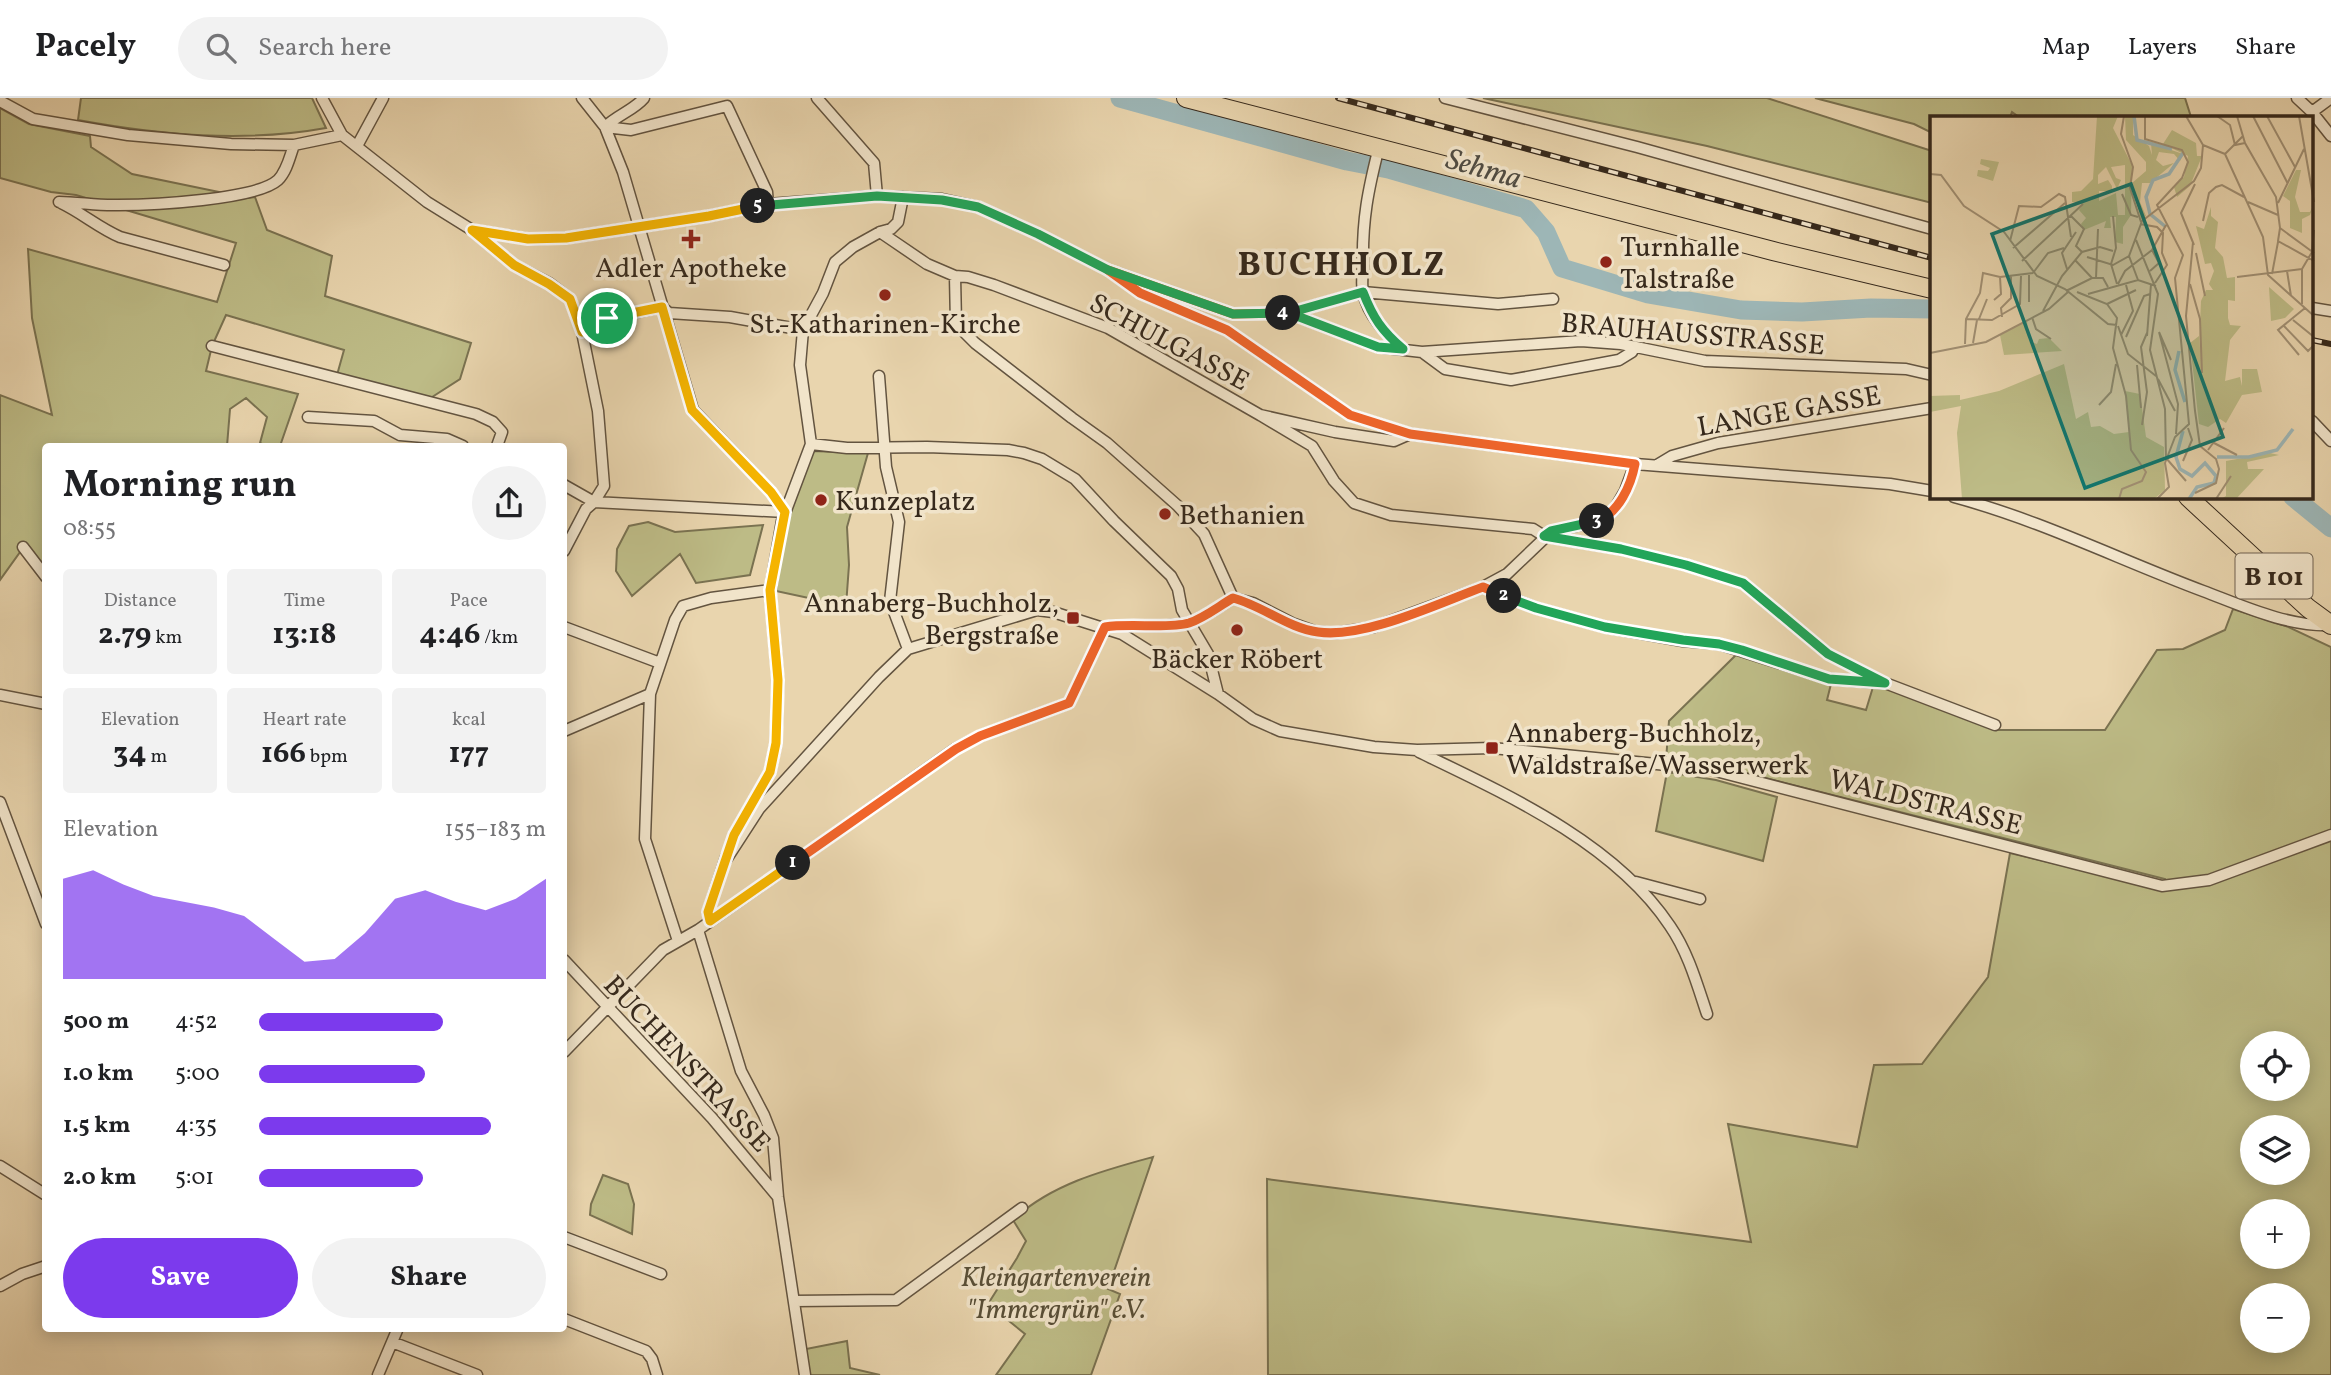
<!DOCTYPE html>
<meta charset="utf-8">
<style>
body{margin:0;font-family:Vollkorn,serif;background:#f2f2f2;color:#202124;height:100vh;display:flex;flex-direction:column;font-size:26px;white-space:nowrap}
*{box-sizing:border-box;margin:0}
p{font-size:23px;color:#757577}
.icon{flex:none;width:38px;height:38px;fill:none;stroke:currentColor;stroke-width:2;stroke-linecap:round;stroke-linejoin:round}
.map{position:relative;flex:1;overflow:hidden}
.drawer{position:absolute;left:42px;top:345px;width:525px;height:889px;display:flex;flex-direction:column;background:#fff;border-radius:7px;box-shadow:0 4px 18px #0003}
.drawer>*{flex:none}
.fabs{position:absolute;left:2240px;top:933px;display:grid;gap:14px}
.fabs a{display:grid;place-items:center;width:70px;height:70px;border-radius:50%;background:#fff;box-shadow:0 4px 18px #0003;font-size:35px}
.pin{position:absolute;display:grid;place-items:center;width:60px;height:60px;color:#fff;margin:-30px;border:4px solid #fff;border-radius:50%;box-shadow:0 2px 7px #0007}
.km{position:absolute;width:35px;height:35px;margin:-18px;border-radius:50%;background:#222;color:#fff;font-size:19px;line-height:35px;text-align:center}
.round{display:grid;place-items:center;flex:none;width:74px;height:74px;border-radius:37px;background:#f2f2f2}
.head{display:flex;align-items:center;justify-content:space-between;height:119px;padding:0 21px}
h1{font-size:38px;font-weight:700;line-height:52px}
.metrics{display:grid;grid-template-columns:repeat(3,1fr);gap:10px;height:119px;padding:7px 21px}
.metrics div{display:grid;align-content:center;border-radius:7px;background:#f2f2f2;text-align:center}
.metrics b{font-size:30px;font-weight:700}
.metrics small{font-size:19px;font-weight:400}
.metrics p{font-size:19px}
.chart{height:196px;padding:14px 21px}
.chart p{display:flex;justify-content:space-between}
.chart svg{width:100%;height:126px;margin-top:7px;fill:#7c3aed;opacity:.7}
.primary-button{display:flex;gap:14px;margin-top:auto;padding:14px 21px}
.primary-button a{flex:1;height:80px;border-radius:42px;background:#7c3aed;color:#fff;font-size:28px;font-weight:700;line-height:80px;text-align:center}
.primary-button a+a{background:#f2f2f2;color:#202124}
ul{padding:0 21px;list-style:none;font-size:23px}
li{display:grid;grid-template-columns:112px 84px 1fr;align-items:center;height:52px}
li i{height:18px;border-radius:9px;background:#7c3aed}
header{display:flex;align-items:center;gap:42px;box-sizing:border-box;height:98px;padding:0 35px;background:#fff;border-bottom:2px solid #e0e0e0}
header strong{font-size:33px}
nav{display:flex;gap:38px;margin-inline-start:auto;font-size:24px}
.search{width:490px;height:63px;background:#f2f2f2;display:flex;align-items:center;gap:18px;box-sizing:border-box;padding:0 24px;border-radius:38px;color:#757577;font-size:26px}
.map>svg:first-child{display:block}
.green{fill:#bdbb86;stroke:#7a7251;stroke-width:2;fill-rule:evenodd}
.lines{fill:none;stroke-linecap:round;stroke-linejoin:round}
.river{stroke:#9db6b6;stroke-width:19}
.street-casing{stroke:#635440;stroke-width:13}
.primary-casing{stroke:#36291c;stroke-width:20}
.street{stroke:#f1e4ca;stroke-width:10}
.primary{stroke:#e9d5ae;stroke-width:18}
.rail-casing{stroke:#36291c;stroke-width:6}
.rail{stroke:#f1e4ca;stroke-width:3.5;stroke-dasharray:10;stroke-linecap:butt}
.split-1-casing{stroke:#fff;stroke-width:14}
.split-2-casing{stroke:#fff;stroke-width:14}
.split-3-casing{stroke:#fff;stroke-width:14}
.split-4-casing{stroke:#fff;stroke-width:14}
.split-5-casing{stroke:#fff;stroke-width:14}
.split-6-casing{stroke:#fff;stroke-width:14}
.split-1{stroke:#f5b400;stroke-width:9}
.split-2{stroke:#f0652b;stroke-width:9}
.split-3{stroke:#22a559;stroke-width:9}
.split-4{stroke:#f0652b;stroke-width:9}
.split-5{stroke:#22a559;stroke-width:9}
.split-6{stroke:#f5b400;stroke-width:9}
.poi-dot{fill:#8f2418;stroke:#f1e4ca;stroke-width:2.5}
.labels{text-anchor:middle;stroke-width:7;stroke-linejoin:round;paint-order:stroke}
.shield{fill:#f1e4ca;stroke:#6e6150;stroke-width:2}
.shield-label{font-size:26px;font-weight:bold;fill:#36291c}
.poi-label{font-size:28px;fill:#36291c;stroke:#f1e4ca;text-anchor:start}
.street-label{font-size:28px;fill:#36291c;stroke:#f1e4ca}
.park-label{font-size:28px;font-style:italic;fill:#584e36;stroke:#f1e4ca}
.water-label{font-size:30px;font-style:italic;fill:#504c42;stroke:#f1e4ca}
.district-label{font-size:35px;font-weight:bold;letter-spacing:2px;fill:#36291c;stroke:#f1e4ca}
.inset-river{fill:none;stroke:#9db6b6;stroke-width:3.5}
.inset-road{fill:none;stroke:#a19074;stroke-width:2}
.view{fill:#0f766e;fill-opacity:0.15;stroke:#0f766e;stroke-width:3.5}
.inset-edge{fill:none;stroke:#36291c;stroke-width:3.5}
</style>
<header>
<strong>Pacely</strong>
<div class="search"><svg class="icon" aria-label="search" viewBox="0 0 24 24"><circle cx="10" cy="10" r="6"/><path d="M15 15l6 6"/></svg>Search here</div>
<nav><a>Map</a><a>Layers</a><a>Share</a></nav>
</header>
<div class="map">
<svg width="2331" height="1277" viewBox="0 0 2331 1277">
<rect width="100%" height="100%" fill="#e9d5ae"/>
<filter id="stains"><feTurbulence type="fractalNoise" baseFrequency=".00286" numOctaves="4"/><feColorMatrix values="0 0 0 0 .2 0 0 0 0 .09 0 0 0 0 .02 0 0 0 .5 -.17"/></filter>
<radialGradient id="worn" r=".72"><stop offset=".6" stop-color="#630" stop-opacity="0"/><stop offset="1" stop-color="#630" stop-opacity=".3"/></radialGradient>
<path class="green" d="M81,0H312L326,30C243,45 160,37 78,22Z
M1483,0H1767L1932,53V105L1707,48Z
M1815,0H2185L2191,19H2019L2012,14L2010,19H1932V35L1914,26Z
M0,10L29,26L90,38L91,49L132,76L248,100L255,99L267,132L332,158L325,198L471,245L460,281L429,301L337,277L344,252L226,217L212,248L206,273L298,296L280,348H266L260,345L267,319L246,300L230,311L227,348H46L45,479L23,450L0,482V297L52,317L32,220L28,151L217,204L236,145L76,97L51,94L0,80Z
M811,353L868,355L847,429L849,467L846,508L776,493L788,414Z
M648,424L675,434L763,427L750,477L696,485L680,456L632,498L616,473L617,451L629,428Z
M2233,511L2286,528L2331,549V1277H1268L1267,1081L1751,1144L1728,1026L1857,1049L1874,967L1922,966L1988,879L2010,755L2166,792L2165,781L1714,667L1666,662L1669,623L1738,555L1831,586L1827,602L1866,612L1873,589L1886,590L1998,632H2105L2157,552L2183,551L2225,532ZM2252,945H2298V990H2252ZM2252,1029H2298V1074H2252ZM2252,1113H2298V1158H2252ZM2252,1197H2298V1242H2252Z
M1667,674L1716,682L1777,699L1763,763L1656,733Z
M1153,1059L1108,1191L1120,1196L1091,1277H996L1025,1236L988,1206L1017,1160L1026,1143L1013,1122C1051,1086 1105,1072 1153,1059Z
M603,1077L628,1086L634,1106L632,1136L590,1117L591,1106Z
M847,1243L850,1270L880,1277H810L806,1251Z"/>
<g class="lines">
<path class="river" d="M1120,0L1347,63L1388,71L1526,111L1546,134L1562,170L1648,196L1741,212L1802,214L1871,210L1932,211
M2293,399L2331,430"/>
<defs>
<path id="street" d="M322,0L342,37L427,104L472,132L529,141L566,140L709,118L768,106L877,98L942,101L978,109L1038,136L1108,172L1140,195L1227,232L1350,317L1410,336L1635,366L1890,386L1932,393
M582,0L605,29L623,74L693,312L771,394L785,414
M817,0L874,65L877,98
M1445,0L1637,49L1932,131
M2297,0L2312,14L2331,38
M0,3L33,21L128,37L231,46L294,47L342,37
M2312,14L2331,0
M605,29L631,32L727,8L767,94L768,106
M605,29C617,17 634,12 644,0
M357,48L383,0
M1379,49C1368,92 1362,122 1363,167C1363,176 1361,186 1363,194C1368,218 1386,236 1403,251
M59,104C78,104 99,108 118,107C151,107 256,102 278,82C287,73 290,58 294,47
M61,105C82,115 99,130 120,139L224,167
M474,134L514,167L549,185L570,201L582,234L598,313L604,388L594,404L586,411L564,453
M880,134L927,166L955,178L968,179L994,187L1108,230L1260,317L1335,334L1394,343L1410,336
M1120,176L1233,216L1289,215L1363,194L1498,206L1553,201
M955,178L956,226L975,245L1072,320L1107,345L1178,408L1204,436L1233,500
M2312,210L2331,213
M1289,215L1378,249L1422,254L1581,243L1621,246L1705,263L1906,271L1932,277
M582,234L607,221L662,209L669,215L730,219L803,232
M212,248L476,316L493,324L502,334L497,348
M1422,254L1445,271L1511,282L1619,262L1632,254L1634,249
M879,278L886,369L899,424L890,503L908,551
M1260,317L1312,348L1334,383L1354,405L1391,417L1533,431L1544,438L1621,451L1686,467L1743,485L1828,556L1885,585L1995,627
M308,319L374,323L400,337L447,341L463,348
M2312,323L2331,343
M811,346L847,350L927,349L1008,352L1024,355L1042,361L1075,381L1114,423L1171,478L1178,491L1182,512L1208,556L1218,596
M1657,367L1672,358L1718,345L1932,310
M564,387L594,404L785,414
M1954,399C2040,422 2120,462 2203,493C2243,508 2288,529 2331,527
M23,449L46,479
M1483,489L1536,510L1605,529L1683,543L1719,546L1829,581L1880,585
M564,529L660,565
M1106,529C1130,525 1170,531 1189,525C1205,519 1220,508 1233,500L1253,505L1292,525L1317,534L1336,535L1374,529L1483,489L1507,476L1551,434L1601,422L1614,412L1625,393L1635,366
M0,597L46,606
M564,633L650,596
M1419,654C1506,696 1615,745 1670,828C1688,854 1697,886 1707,916
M0,704L46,826
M734,737L770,674L776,645L778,582L770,492L782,423L811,346L800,267L803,232L823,195L835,164L853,149L880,134L891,131L898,124L903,99
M724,765L759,711L879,579L908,551L1037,512L1053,514L1122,536L1218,596L1253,621L1280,633L1374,649L1417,652L1492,650L1708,671L2162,788L2209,782L2331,737
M1636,784L1700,801
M710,823L708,814L726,759
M698,832L741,973L764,1017L773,1040L778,1099L805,1277
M678,843L645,741L650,596L675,522L683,508L711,500L770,492
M564,862L712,1020L778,1099
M564,954L663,852L698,832L955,651L980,638L1069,605L1105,529
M0,1068L46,1097
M564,1139L661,1176
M0,1188L22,1176L46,1168
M794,1203L896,1202L1022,1110
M564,1221L646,1253L652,1261L657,1277
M392,1244L477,1277
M378,1277L398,1230"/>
<path id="primary" d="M1186,0L1773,153L1932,191
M2188,399L2308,510L2331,527"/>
</defs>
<use href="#street" class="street-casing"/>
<use href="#primary" class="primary-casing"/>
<use href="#street" class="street"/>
<use href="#primary" class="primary"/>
<defs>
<path id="rail" d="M1338,0L1932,160
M2312,242L2331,246"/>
</defs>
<use href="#rail" class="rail-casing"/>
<use href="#rail" class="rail"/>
</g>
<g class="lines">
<defs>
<path id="split-1" d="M607,220L662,209L692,312L771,394L785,414L770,492L778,582L776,645L770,674L734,737L708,814L710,823L793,765"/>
<path id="split-2" d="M793,765L956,651L980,638L1069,605L1105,529C1130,525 1169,531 1189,525C1204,520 1219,508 1233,500C1263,508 1288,530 1318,534C1364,541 1439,505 1483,489L1504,498"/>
<path id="split-3" d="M1504,498L1536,510L1605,529L1683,542L1719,546L1742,552L1829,581L1885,585L1828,556L1743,485L1686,467L1621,451L1544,438L1551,433L1597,423"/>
<path id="split-4" d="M1283,215L1233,216L1108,172L1140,195L1227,232L1350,317L1410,336L1635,366C1631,387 1619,415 1597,423"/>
<path id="split-5" d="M758,108L877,98L942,102L978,109L1038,136L1108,172L1233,216L1289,215L1363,194C1373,220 1382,233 1403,251L1378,249L1289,215H1283"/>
<path id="split-6" d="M607,220L582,234L570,201L549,186L514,167L472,132L528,141L566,140L709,118L758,108"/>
</defs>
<use href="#split-1" class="split-1-casing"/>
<use href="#split-2" class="split-2-casing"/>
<use href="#split-3" class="split-3-casing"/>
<use href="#split-4" class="split-4-casing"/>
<use href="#split-5" class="split-5-casing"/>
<use href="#split-6" class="split-6-casing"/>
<use href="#split-1" class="split-1"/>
<use href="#split-2" class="split-2"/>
<use href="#split-3" class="split-3"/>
<use href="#split-4" class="split-4"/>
<use href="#split-5" class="split-5"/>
<use href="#split-6" class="split-6"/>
</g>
<g class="poi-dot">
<path d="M687.5 130.5h7v7h7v7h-7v7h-7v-7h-7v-7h7z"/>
<circle cx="1606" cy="164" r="7"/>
<circle cx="885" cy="197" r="7"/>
<circle cx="821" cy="402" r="7"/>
<circle cx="1165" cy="416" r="7"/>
<rect x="1066" y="513" width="14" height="14" rx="3.5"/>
<circle cx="1237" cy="532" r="7"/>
<rect x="1485" y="643" width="14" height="14" rx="3.5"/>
</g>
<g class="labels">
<rect class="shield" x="2235.5" y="455.5" width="77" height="45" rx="5"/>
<g class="shield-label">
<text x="2274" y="487">B 101</text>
</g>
<g class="poi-label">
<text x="1620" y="158">Turnhalle<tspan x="1620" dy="32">Talstraße</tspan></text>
<text x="691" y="179" text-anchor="middle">Adler Apotheke</text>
<text x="885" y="235" text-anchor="middle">St.-Katharinen-Kirche</text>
<text x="835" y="412">Kunzeplatz</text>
<text x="1179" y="426">Bethanien</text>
<text x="1059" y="514" text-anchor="end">Annaberg-Buchholz,<tspan x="1059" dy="32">Bergstraße</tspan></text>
<text x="1237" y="570" text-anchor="middle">Bäcker Röbert</text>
<text x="1506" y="644">Annaberg-Buchholz,<tspan x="1506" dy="32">Waldstraße/Wasserwerk</tspan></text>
</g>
<g class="street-label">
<text transform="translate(1693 235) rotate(5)" y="10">BRAUHAUSSTRASSE</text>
<text transform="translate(1170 243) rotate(28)" y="10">SCHULGASSE</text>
<text transform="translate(1789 312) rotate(-10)" y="10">LANGE GASSE</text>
<text transform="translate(1926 703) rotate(14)" y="10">WALDSTRASSE</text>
<text transform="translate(688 965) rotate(47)" y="10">BUCHENSTRASSE</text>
</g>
<g class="park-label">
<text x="1056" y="1188">Kleingartenverein<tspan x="1056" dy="32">"Immergrün" e.V.</tspan></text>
</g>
<g class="water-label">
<text transform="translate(1484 70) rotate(16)" y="10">Sehma</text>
</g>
<g class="district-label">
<text x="1342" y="177">BUCHHOLZ</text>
</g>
</g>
<g transform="translate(1930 18)">
<rect width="383" height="383" fill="#e9d5ae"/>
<path d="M167,0H188L183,12L202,49L201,99L193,111V128L185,126L186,101H180L181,112H174L176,105L154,114L151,108L156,102L149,94L153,88L142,86V76L151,75L163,63ZM195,49V99H188L186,77L169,85V75H182V70L178,64L168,68V59L176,51L187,73L191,64L186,62L181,51ZM195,0H203V19L219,30L222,39L221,27L253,38L250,45L244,38L229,36L226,44L233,50L244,47L220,67H212L210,86L216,100L211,104L202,67L216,55V46L196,24ZM242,14L266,27L267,40H272L260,70L247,81L244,71L254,61L258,40L233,28ZM51,43L69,46L63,65L47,60L48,54L58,55L60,52L50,48ZM366,54H371L365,81L370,96H380L384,88L380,99L372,103V117L360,112V85L353,80ZM281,91V100L288,106L285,132L293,141L297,162L305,161V185L298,184V202L300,209L311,210L300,224L295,265L310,261L312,270V253H327L332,276L312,279L296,307L290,303L278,311L269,308L260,227L269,220V232L271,185L276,174H283L279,168L284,155L281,147L275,148L266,110L274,113ZM339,171L364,193L355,202L341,205ZM97,205L99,225L107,228L109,223L119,222L132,235L74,239L70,219ZM134,248L146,303L158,296L161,311L170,310L184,318L199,316L195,275L210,278L216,321L234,331L235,374L224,383H32L27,317L31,290L0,296V280L30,279V284L69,275ZM340,337L349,339L317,346L318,353H334L306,383H291L296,380V345Z" fill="#bdbb86" fill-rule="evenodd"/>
<path class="inset-river" d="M204,0L207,24L242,33M236,111L220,98L216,81L223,64L239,58L253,37M249,235L245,254L255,286M253,315L246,341L250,353L262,360L275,347L286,360L284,367L267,371L259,383M287,341H319L347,334L363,313"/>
<path class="inset-road" d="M194,0L191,18L203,51L200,72L211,106M215,0V23L252,34L258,46L252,62L227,89L253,139L245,162L259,308L245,321L235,347L239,371L227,383M256,0L273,29M287,0L300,9L305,29L315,27M307,0L315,27L346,81L350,112L384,137M323,0L358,68M337,0L365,51M369,0L384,86M295,38L333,121L338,159L384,200M295,38L313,20M0,58L11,59L34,90L74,116L107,160L135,173L178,208L187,209M192,78L201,99L208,101M318,86L348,99M348,87L374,33M141,100L154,113L146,130L152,136M183,100L186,132L181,148L187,168M273,105L279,77L286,71L292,69L314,81M210,108L227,111L233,117L232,137L237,149L225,167M350,112L348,125L384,145M206,124L228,178L220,234L235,293L236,342M80,125L89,90L111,91L129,78L135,81L141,121M263,126L256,200L265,295L270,330L286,343L289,353L286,367L265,377M264,129L251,97L265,68M83,132L135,87M266,137L275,180M199,140L208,164M157,141L183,149L199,140L212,105L264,65L271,52L273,29L295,38M145,144L162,162M92,145L153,88M137,153L132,137L146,116M220,155L229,147L222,134M357,155L361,180M103,157L118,137L134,132M342,158L348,126M99,159V186M307,161L372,153M166,162L168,113M188,168L195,155L222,134L236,109M260,168L270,203L272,257M136,175L162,162H173L178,171M147,176L177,188L187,202L183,232L196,280L201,334L216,356L212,365L192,373L189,383M158,178L208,164L226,170M64,184L71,178L70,161M177,188L206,174M372,188V153L382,136L384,114M113,195L132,160L152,136L170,131L183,135M72,201L71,192L81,182V159M102,201L106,213L121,223M36,203L62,204L90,188L91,160M49,203L57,183M363,204L384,221M188,210L198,238L226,260M354,210L378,235L384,229M229,216L248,288L246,318M229,216L241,244M191,219L203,195L196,169M217,220L221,168M196,221L214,180L220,178M43,227L47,204M35,228L36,203L50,177L53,157L70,161L103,157M0,237L56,226L119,193L138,176M369,239L348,214L375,192M207,249L211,292M228,263L245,295M169,289L181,276L186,248M212,309L217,276L211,231L217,217M284,327L307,339M278,334L294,312M236,342L256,365M253,345L262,324L258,312M286,383L301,360"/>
<path class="view" d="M201,68L293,321L155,372L62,118Z"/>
<rect width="383" height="383" class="inset-edge"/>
</g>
<rect width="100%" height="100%" filter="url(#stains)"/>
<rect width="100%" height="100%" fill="url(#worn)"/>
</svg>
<div class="fabs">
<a><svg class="icon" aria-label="locate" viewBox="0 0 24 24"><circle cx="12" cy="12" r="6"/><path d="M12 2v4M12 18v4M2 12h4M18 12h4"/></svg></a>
<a><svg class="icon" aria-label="layers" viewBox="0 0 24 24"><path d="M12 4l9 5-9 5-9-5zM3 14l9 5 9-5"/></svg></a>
<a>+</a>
<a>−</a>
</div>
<div class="pin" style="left:607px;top:220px;background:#1e9e55"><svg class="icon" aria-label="arrive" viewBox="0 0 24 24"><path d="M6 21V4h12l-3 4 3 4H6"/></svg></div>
<b class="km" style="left:793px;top:765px">1</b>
<b class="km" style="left:1504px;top:498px">2</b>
<b class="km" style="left:1597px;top:423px">3</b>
<b class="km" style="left:1283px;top:215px">4</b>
<b class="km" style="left:758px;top:108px">5</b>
<section class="drawer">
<div class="head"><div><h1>Morning run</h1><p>08:55</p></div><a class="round"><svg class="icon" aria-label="share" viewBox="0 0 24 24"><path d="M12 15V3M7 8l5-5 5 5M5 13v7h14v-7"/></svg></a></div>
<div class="metrics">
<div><p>Distance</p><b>2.79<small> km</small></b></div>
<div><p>Time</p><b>13:18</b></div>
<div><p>Pace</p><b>4:46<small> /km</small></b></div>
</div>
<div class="metrics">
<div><p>Elevation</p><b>34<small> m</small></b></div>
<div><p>Heart rate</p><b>166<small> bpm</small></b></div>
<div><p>kcal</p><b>177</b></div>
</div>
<div class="chart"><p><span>Elevation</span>155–183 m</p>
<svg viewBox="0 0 160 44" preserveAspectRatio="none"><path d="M0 44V9L10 6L20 11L30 15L40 17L50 19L60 22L70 30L80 38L90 37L100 28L110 16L120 13L130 17L140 20L150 16L160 9V44z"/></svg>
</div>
<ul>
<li><b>500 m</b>4:52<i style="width:64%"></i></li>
<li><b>1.0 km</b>5:00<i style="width:58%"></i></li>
<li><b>1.5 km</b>4:35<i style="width:81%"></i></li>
<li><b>2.0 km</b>5:01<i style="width:57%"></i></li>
</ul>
<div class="primary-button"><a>Save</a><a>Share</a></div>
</section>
</div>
